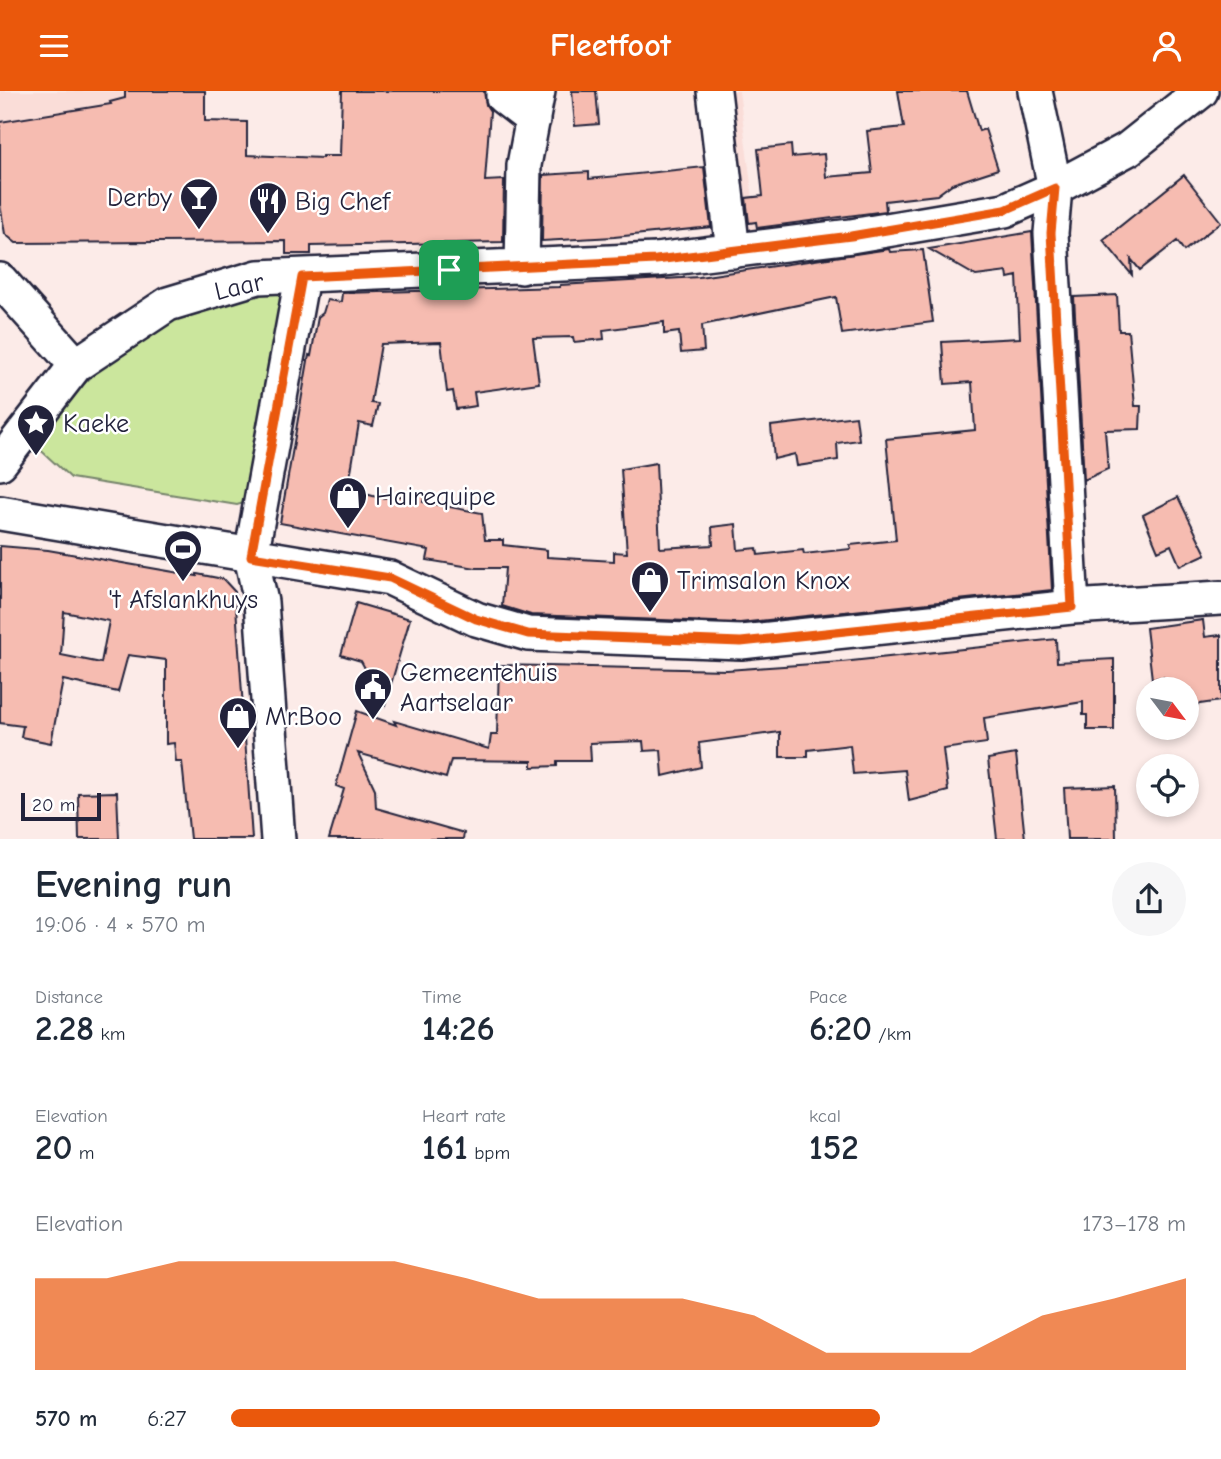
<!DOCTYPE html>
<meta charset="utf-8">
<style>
body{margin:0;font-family:"Comic Neue",sans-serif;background:#f6f6f7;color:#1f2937;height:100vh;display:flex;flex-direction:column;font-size:26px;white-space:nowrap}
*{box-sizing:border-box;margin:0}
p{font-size:23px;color:#747a83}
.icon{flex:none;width:38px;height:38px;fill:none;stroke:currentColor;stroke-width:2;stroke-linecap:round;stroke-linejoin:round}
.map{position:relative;height:748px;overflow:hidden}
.sheet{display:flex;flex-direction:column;background:#fff;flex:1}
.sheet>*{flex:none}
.needle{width:46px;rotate:122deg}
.tools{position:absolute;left:1136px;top:586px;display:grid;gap:14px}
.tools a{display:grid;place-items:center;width:63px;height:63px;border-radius:50%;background:#fff;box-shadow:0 4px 10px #0003;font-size:35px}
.scale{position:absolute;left:21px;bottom:18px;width:80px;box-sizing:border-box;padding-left:7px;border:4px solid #22223b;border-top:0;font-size:19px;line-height:24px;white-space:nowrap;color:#22223b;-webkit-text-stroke:5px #fff;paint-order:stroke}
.pin{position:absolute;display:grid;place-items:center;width:60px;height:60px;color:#fff;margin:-30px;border-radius:14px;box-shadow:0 4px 10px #0006}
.round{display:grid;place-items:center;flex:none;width:74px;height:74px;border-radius:37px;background:#f6f6f7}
.head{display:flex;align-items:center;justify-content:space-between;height:119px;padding:0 35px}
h1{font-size:38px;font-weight:600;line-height:52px}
.stats{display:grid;grid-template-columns:repeat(3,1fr);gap:10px;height:119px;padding:7px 35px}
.stats div{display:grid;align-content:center}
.stats b{font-size:35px;font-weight:600}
.stats small{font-size:19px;font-weight:400}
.stats p{font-size:19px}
.chart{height:196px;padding:14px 35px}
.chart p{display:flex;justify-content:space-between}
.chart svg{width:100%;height:126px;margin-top:7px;fill:#ea580c;opacity:.7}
ul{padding:0 35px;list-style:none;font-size:23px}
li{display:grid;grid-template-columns:112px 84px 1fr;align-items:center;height:52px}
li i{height:18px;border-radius:9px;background:#ea580c}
header{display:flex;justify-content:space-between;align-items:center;height:91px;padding:0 35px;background:#ea580c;color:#fff;font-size:32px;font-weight:600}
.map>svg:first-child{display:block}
.built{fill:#faddd8}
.green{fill:#cbe69d;stroke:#76846c;stroke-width:2}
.building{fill:#f6bcb1;stroke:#22223b;stroke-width:2;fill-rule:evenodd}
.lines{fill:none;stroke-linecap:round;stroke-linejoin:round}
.minor-casing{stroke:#22223b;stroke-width:38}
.minor{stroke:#fff;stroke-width:33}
.route-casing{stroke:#fff;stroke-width:14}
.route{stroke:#ea580c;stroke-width:9}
.labels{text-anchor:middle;stroke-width:5;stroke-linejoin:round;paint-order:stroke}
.poi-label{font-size:26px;fill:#22223b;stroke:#fff;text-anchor:start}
.street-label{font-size:26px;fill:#22223b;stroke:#fff}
</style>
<header><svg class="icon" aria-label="menu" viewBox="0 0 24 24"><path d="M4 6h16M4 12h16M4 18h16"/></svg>Fleetfoot<svg class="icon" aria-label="person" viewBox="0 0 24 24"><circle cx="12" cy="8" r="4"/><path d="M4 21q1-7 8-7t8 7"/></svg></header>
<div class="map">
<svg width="1221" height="749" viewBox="0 0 1221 749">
<rect width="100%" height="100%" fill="#fcebe8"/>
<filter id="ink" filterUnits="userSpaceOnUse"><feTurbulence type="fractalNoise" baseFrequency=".0143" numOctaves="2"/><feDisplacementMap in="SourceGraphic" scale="14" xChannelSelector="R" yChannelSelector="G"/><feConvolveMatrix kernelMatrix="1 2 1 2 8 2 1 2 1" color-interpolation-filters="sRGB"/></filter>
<g filter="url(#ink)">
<path class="built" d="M0,0H125L127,56L0,88Z
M723,0H739L757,139L739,141Z"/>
<path class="green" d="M271,195L281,203V222L247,411L237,414L71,387L35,354L74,302L117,262L179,224Z"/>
<path class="building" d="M125,0H205V30L247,31V64L322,67V65H340L342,0H484L486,14L490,20L485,90L504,89L503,151L311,155V163H286V150L16,152L5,143L0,113V31L111,13L110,11L125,7Z
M572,0H596L599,33L575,35Z
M898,0H967L979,40L985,38L998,78L952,93L937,104L885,110L886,120L757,137L756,131L749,132L746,107L763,105L758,58L791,54L792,66L824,63L826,86L872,82L867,40L904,36Z
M704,76L711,136L614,146L542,150L543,84L589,81V88Z
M1184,84L1221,131L1184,160L1177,150L1140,179L1131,168L1132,184L1103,149Z
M1032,141L1052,499L740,532L531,524L502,515L505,477H476L427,469L429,459L280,432L309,264L311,265L318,226L323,222L327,209L341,211L342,202L560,196V194L699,186L889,158L890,161L923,159L933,231L842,243L836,206L702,234L704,260L681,262L679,241L664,243V231L603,239L604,248L574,251L573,246L533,247L539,292L474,301L476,315L456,318L453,300L447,301L441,251L381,253L371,312L378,313L373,335L359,332L348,398L380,407L425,403L423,411L482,422L485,449H503V454L547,459V466L614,470V461L627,462L621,378L656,372L660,457L713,454L712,436L736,433L738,459L757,457L758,464L803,459L804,463L851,458L850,454L896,449L886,348L975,339L972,291L945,293L942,251L1020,247L1017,185L1008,187L1007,181L976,185L929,158Z
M1117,204L1119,240H1128L1135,315H1141L1140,338L1105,339L1108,378L1084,389L1074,206Z
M856,325L859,349L837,352L838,369L797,375L795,363L774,368L771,335Z
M1178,406L1206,463L1180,475L1171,454L1158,460L1143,424Z
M0,455L48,459L197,485V483L223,488L235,501L252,748H190L182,671H176L174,652L166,653V569L128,564L118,601L63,589L51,652L21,646L23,635L0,632ZM64,521L109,530L101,572L61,564Z
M356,512L410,528L385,614L361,570L341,564Z
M1203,529L1205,546L1221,544V610L1186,615V598H1165L1163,586L1152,588L1146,537Z
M1056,548L1057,571L1114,568V639H1087V624H1083V611L984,627L987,652L943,658L948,700L909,710L905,679L853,683L850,654L808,659V666H780V641L699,652L701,676L663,685L661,659L644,660L643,650L590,652L591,670H557V675L532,676V670L451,669L446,687L358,662L375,698L376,717L464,742L463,748H329L344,698L336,695L357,620L396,634L394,630L489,658L491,644H497L499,574L727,579L842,571Z
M1016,663L1025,748H997L988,668Z
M1115,695L1116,748H1067L1064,697Z
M117,701L119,748H79L78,702Z"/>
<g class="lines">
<defs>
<path id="minor" d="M503,0V6L533,29
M714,0L733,160
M1035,0L1055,97L1051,142L1072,516
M522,176L524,74L538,0
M0,189L76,274
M0,372L76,274L168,213L258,186L656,169L851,145L1005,119L1055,97L1128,58L1201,0
M0,422L390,487L476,528L528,543L741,551L1072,516L1221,507
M278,749L261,511L251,465L302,186"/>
</defs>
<use href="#minor" class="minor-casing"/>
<use href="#minor" class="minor"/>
</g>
</g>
<g class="lines" filter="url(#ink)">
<defs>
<path id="route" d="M1055,97L1051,142L1072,516L741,551L528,543L476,528L390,487L251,465L302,186L656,169L851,145L1005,119Z"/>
</defs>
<use href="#route" class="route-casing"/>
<use href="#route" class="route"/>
</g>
<defs>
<symbol id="bar-pin" viewBox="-11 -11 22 30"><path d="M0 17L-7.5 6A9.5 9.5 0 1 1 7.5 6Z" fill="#22223b" stroke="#fff"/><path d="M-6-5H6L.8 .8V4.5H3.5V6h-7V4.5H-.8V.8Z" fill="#fff"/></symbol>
<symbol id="restaurant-pin" viewBox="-11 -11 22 30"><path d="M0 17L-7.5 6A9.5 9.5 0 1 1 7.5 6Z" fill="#22223b" stroke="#fff"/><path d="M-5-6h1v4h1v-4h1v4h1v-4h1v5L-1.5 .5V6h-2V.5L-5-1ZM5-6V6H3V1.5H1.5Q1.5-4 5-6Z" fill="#fff"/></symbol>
<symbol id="sight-pin" viewBox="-11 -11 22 30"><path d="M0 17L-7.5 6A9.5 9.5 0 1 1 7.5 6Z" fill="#22223b" stroke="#fff"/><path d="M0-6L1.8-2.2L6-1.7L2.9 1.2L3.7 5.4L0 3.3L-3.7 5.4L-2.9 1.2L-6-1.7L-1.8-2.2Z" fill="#fff"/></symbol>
<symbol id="shop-pin" viewBox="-11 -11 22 30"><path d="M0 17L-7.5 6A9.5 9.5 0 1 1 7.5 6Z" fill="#22223b" stroke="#fff"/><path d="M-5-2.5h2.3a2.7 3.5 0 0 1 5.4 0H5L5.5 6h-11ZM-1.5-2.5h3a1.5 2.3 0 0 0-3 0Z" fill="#fff"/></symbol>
<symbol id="stadium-pin" viewBox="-11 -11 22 30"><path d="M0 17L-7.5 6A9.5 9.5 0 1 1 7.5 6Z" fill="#22223b" stroke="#fff"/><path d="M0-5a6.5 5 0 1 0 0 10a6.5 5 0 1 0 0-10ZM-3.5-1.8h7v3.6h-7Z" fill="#fff"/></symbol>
<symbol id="civic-pin" viewBox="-11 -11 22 30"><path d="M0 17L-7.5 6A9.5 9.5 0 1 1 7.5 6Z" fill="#22223b" stroke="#fff"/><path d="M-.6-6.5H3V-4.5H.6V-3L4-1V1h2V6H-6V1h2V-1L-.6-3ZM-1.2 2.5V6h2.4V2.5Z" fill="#fff"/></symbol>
</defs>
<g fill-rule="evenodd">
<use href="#bar-pin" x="177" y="84" width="44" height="60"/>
<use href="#restaurant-pin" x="246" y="88" width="44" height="60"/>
<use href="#sight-pin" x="14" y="310" width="44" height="60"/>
<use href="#shop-pin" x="326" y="383" width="44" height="60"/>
<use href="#stadium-pin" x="161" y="436" width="44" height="60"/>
<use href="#shop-pin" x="628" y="467" width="44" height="60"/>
<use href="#civic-pin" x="351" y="574" width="44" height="60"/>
<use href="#shop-pin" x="216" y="603" width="44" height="60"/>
</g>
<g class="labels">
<g class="poi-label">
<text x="172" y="115" text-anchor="end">Derby</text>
<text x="295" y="119">Big Chef</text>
<text x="63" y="341">Kaeke</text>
<text x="375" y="414">Hairequipe</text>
<text x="677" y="498">Trimsalon Knox</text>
<text x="183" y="517" text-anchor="middle">'t Afslankhuys</text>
<text x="400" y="590">Gemeentehuis<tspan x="400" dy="30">Aartselaar</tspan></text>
<text x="265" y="634">Mr.Boo</text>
</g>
<g class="street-label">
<text transform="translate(239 195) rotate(-13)" y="9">Laar</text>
</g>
</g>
</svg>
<div class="tools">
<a><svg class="needle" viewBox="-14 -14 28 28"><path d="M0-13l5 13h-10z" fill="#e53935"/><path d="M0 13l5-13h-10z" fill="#747a83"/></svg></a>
<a><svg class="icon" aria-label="locate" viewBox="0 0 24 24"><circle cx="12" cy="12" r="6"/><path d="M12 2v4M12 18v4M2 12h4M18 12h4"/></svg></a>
</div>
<div class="scale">20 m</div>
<div class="pin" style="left:449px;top:179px;background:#1e9e55"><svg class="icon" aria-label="arrive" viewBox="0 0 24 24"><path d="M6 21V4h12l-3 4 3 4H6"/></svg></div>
</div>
<section class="sheet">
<div class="head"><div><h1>Evening run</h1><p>19:06 · 4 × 570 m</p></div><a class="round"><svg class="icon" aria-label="share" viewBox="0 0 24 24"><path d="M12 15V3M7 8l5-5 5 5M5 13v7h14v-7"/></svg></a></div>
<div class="stats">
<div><p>Distance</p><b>2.28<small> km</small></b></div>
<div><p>Time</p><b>14:26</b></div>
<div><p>Pace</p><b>6:20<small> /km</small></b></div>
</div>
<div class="stats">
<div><p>Elevation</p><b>20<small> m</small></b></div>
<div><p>Heart rate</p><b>161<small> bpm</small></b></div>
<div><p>kcal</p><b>152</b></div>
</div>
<div class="chart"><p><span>Elevation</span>173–178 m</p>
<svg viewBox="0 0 160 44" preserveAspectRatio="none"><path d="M0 44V12L10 12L20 6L30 6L40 6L50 6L60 12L70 19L80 19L90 19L100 25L110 38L120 38L130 38L140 25L150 19L160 12V44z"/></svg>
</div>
<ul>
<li><b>570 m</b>6:27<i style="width:68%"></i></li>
</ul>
</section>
